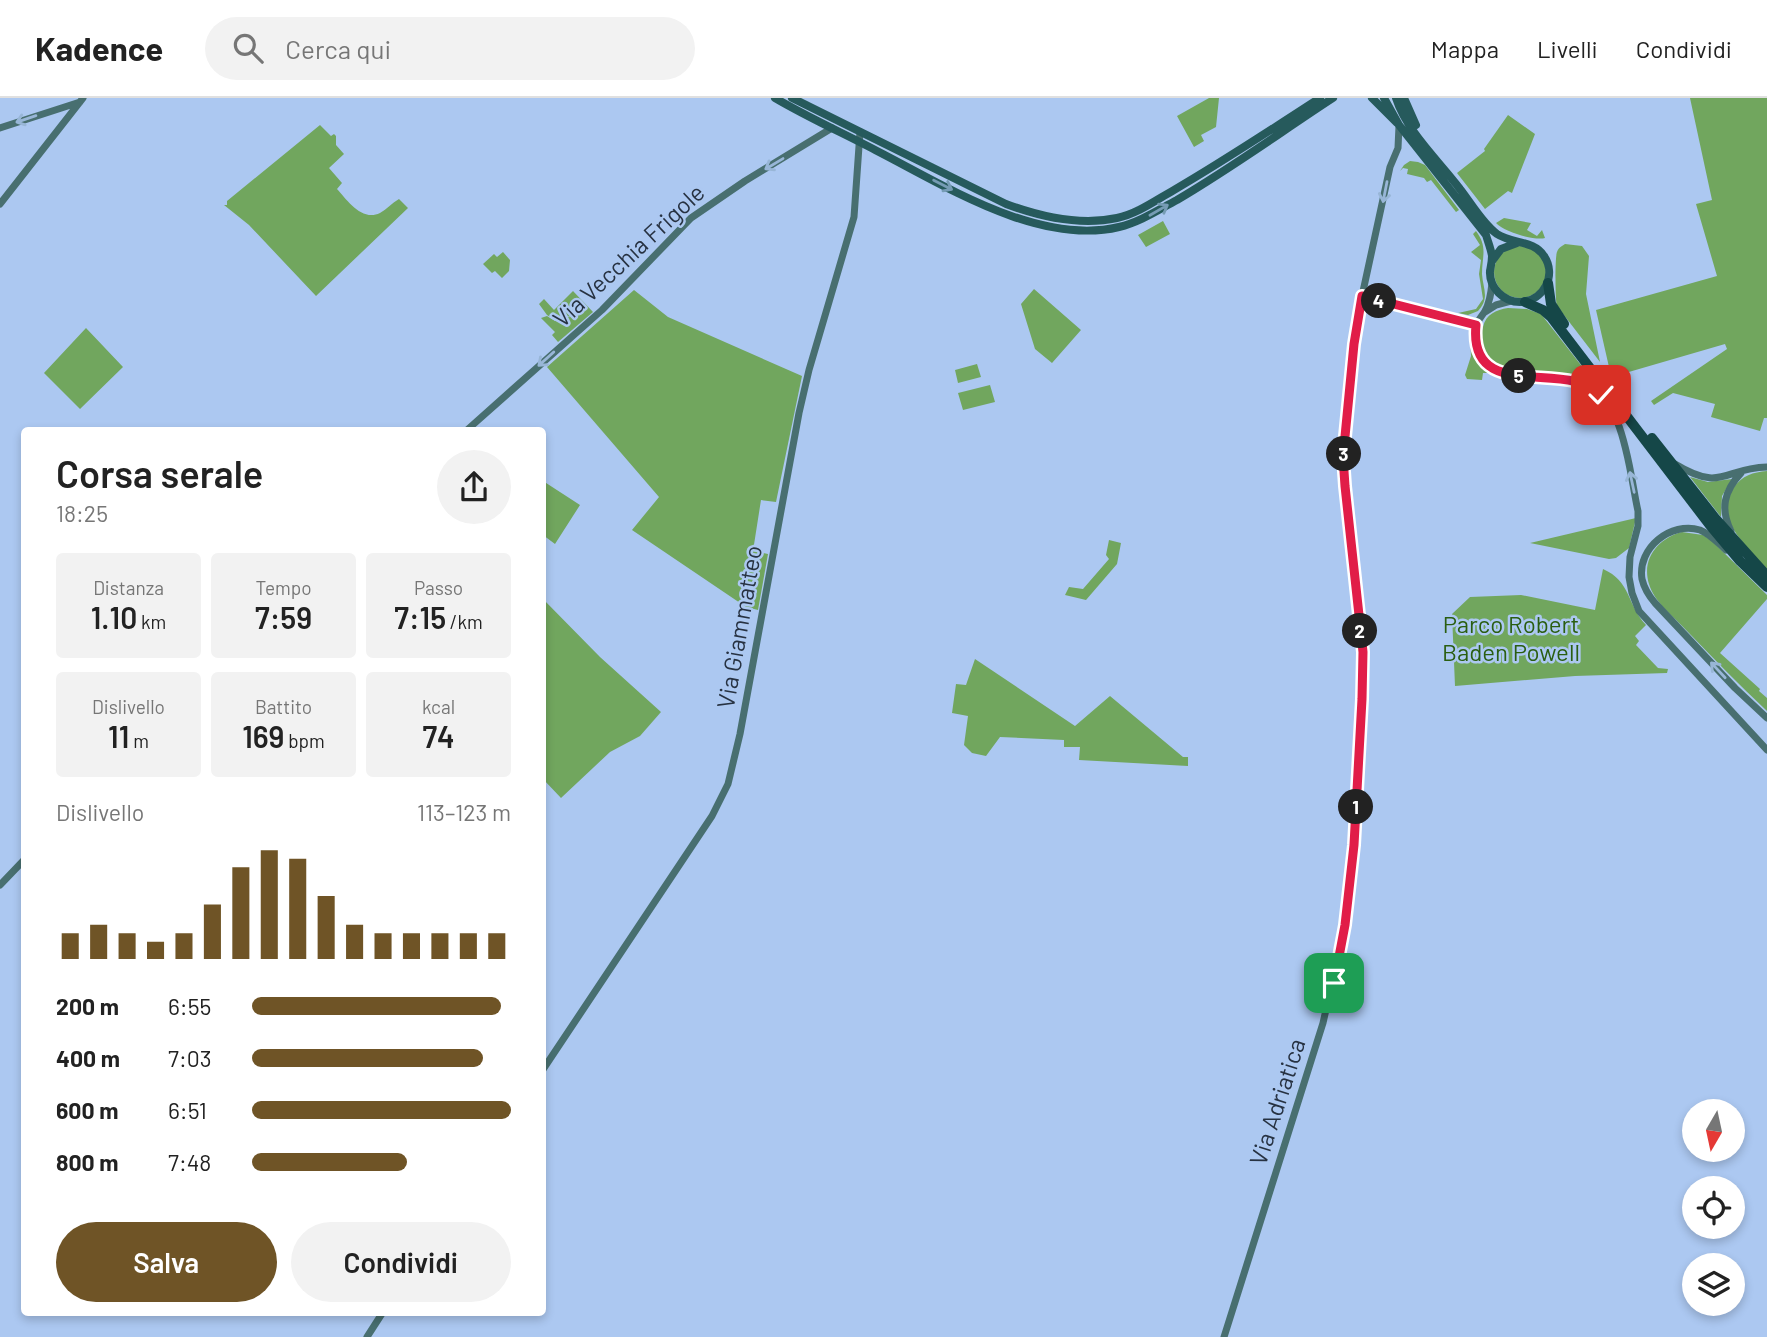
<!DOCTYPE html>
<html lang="it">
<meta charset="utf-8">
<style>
body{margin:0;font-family:Barlow,sans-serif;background:#f2f2f2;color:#222;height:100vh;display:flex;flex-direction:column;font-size:26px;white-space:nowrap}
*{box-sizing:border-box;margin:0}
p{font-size:23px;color:#767676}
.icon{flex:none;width:38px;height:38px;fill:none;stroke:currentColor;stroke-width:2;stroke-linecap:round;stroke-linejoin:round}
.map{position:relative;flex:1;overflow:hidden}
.sheet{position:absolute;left:21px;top:329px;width:525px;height:889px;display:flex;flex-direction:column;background:#fff;border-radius:7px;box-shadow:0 4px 10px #0003}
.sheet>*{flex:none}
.needle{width:46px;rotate:189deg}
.fabs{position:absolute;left:1682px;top:1001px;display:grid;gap:14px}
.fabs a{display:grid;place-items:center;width:63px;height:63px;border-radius:50%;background:#fff;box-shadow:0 4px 10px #0003;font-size:35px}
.pin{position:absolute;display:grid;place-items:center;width:60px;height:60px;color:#fff;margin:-30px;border-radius:14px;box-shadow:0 4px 10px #0006}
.km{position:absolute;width:35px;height:35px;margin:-18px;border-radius:50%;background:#222;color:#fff;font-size:19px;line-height:35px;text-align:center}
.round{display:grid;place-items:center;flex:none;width:74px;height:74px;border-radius:37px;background:#f2f2f2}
.head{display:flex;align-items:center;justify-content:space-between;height:119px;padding:0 35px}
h1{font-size:38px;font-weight:600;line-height:52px}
.stats{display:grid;grid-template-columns:repeat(3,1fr);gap:10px;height:119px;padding:7px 35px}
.stats div{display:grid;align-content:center;border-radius:7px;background:#f2f2f2;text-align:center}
.stats b{font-size:30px;font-weight:600}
.stats small{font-size:19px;font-weight:400}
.stats p{font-size:19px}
.chart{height:196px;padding:14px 35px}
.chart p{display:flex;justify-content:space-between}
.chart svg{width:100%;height:126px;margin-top:7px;stroke:#6f5426;stroke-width:6}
.button{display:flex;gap:14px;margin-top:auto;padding:14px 35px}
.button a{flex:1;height:80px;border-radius:42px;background:#6f5426;color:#fff;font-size:28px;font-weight:600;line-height:80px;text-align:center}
.button a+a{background:#f2f2f2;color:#222}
ul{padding:0 35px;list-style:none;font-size:23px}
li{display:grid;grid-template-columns:112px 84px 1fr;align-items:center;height:52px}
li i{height:18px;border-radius:9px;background:#6f5426}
header{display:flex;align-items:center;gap:42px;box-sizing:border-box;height:98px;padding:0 35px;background:#fff;border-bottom:2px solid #e0e0e0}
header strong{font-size:33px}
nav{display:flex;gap:38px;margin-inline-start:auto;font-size:24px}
.search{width:490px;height:63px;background:#f2f2f2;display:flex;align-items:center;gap:18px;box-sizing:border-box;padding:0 24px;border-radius:38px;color:#767676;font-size:26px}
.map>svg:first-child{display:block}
.green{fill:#71a65e}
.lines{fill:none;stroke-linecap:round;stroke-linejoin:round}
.secondary{stroke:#486f70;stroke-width:7}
.primary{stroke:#265a5c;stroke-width:8}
.highway{stroke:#154748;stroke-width:10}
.oneway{stroke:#98b6d7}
.oneway2{stroke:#769cb5}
.route-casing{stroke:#fff;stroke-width:14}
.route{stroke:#e11d48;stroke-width:9}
.labels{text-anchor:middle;stroke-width:5;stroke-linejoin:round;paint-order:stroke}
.street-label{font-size:24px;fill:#273242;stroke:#acc8f1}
.park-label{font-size:24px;fill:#2a5e11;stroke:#acc8f1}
</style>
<header>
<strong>Kadence</strong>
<div class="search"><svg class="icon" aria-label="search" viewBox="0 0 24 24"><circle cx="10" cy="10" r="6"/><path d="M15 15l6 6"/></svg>Cerca qui</div>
<nav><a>Mappa</a><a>Livelli</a><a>Condividi</a></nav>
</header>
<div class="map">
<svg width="1767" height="1239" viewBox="0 0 1767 1239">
<rect width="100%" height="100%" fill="#acc8f1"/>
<path class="green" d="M1209,0H1219L1216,29L1201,37L1204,43L1194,49L1177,18Z
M1690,0H1767V320H1764L1760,333L1711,319L1715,306L1673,295L1654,307L1651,303L1727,251L1725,246L1615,278L1613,272L1609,269L1596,212L1717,178L1696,106L1712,102Z
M1508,17L1535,36L1512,95L1508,93L1485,111L1457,75L1485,53L1484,51Z
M320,27L331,38L334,36L336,38V47L344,56L329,70L342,85L337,91C347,102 362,124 380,115C387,111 392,105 399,101L408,110L316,198L249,127L224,107H227V103Z
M1410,63L1418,64L1425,67L1459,112L1456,114L1431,82L1427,84L1424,80L1407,76L1408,71L1403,70L1400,73L1404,67Z
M1504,120L1531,125L1527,132L1537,138L1542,132L1545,140C1535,143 1504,134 1496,125Z
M1163,123L1170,136L1146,149L1138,137Z
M1476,133C1488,149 1482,158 1482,176C1483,191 1490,200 1478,213L1468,217L1458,215L1476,211L1483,201L1479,176L1481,162L1471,154L1480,147L1473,136Z
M1565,146L1582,148L1589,158L1586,196L1600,264L1557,208C1555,203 1555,158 1557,154C1559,149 1561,149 1565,146Z
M1494 174a26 26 0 1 1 52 0a26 26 0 1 1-52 0Z
M503,154L510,162L509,173L502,180L495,173L492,175L483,166L494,156L497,159Z
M1034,191L1081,232L1052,265L1035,251L1021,206Z
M634,192L668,219L802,278L776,404L761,402L753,453L768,456L758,512L746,509L632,432L659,399L547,269Z
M573,193L593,214L558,244L552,237L555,234L541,220L547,218L555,223L560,220L579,217L559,219L555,222L547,217L539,206L544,201L554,212Z
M1508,210L1527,211L1541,216L1584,271L1586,274L1584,278C1573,278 1562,276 1551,275C1522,274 1470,275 1483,229C1486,216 1496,212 1508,210Z
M86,230L123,269L80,311L44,275Z
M1470,237L1476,256L1488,273L1487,275H1483L1482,282L1467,281L1465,277L1471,258Z
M977,266L981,279L958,285L955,272Z
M990,287L995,304L963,312L958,295Z
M1767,373V473C1750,449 1711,422 1734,389C1742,378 1753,374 1767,373Z
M1690,379L1708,384L1732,381L1722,398L1721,419Z
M543,383L580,407L555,446L543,437Z
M1636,420L1629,450L1616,460L1609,461L1530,445Z
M1682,434L1703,437L1712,443L1767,497V501L1720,555L1760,591L1759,593L1767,600V613C1739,587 1713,560 1686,532C1674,519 1654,504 1649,486C1641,460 1659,440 1682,434Z
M1109,442L1121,445L1117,466L1086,502L1065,497L1069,489L1083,491L1109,461L1106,457Z
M1603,471C1631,483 1627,507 1646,527L1635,538L1639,543L1636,547L1658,570L1668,571L1667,575L1575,578L1455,588L1452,516L1470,499L1521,497L1595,512Z
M543,501L600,559L661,614L640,638L610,654L561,700L543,681Z
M975,561L1075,628L1110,598L1183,659H1188V668L1079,662L1080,649H1064V642L1000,639L986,658L972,655L964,647L968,618L952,615L956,586L966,587Z"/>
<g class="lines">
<path class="secondary" d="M0,30L80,4
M0,106L83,0
M1492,185C1491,195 1490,204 1485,213C1482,218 1478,222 1476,228C1471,250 1487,270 1507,277C1530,280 1555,277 1577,282C1625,294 1629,374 1638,413V428L1630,459L1629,479L1632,495L1639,513L1767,652
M1362,198L1476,227
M1485,214L1496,207L1511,203
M467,332L602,212L691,120L745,83L832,30
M1675,366C1723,395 1723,370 1767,369
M1731,433C1720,411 1724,393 1741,375
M1726,452C1718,445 1710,436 1700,432C1671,423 1637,450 1642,481C1644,490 1649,498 1655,505L1735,590L1767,620
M0,787L24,762
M542,973L712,718L728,686L740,636L799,315L809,272L854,119L860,34
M367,1239L383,1214
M1224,1239L1323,925L1345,827L1354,747L1363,554L1344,388V341L1354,246L1362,198L1390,69L1398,50L1399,28"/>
<path class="primary" d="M775,0C809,20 845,36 879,54C947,89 1040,148 1119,129C1140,124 1158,112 1177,102C1230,71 1281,34 1333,0
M792,0L1006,106C1041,119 1080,128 1117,120C1137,116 1156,102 1174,92C1224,63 1272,31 1320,0
M1372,0L1397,25
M1384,0L1399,27L1486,137C1488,144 1491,151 1492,158C1492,164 1491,168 1490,173C1489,190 1504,204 1520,204C1544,203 1557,177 1544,158C1534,142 1512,146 1497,136C1483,126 1471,105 1460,91C1439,63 1407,34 1396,0
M1404,0L1416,27
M1492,163L1501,151L1517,145"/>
<path class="highway" d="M1548,185L1551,206L1564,226
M1525,204L1543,212L1551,219L1709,426L1740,463L1767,489
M1652,340L1715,420L1767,478"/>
</g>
<defs><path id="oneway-shaft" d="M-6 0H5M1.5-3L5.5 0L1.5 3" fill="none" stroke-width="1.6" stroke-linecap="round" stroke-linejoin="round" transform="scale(1.75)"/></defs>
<g class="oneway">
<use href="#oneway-shaft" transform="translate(26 21) rotate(161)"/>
<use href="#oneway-shaft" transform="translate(774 66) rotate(149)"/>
<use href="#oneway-shaft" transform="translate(1385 94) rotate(101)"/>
<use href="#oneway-shaft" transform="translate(546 261) rotate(138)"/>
<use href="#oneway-shaft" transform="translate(1632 384) rotate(-102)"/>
<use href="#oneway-shaft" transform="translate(1718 572) rotate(-133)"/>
</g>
<g class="oneway2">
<use href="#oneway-shaft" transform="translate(943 87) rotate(27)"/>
<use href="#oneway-shaft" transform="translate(1159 112) rotate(-30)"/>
</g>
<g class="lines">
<defs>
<path id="route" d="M1334,885L1345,827L1354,747L1362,601L1363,554L1345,388L1343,359L1354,246L1362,198L1476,227C1468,307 1567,260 1601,297"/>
</defs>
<use href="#route" class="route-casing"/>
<use href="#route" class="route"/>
</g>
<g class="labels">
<g class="street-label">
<text transform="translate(629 158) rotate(-43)" y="8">Via Vecchia Frigole</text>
<text transform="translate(740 529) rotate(-80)" y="8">Via Giammatteo</text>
<text transform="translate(1278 1004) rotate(-72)" y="8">Via Adriatica</text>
</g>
<g class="park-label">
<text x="1511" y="535">Parco Robert<tspan x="1511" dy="28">Baden Powell</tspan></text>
</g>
</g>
</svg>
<div class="fabs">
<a><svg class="needle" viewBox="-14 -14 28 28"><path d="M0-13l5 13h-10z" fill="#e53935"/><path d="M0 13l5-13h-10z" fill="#767676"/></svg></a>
<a><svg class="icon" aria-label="locate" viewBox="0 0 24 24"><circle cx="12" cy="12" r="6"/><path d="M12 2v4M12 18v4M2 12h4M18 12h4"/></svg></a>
<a><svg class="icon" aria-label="layers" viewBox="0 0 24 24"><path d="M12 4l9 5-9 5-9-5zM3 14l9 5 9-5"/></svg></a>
</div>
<div class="pin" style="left:1334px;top:885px;background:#1e9e55"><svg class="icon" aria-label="arrive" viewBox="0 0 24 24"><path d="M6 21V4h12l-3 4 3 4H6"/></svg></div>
<div class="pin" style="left:1601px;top:297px;background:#d93025"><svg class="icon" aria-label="check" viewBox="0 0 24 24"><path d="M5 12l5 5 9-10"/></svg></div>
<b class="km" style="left:1356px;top:709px">1</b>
<b class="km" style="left:1360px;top:533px">2</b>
<b class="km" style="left:1344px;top:356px">3</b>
<b class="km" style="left:1379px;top:203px">4</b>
<b class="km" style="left:1519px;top:278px">5</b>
<section class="sheet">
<div class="head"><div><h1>Corsa serale</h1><p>18:25</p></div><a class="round"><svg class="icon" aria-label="share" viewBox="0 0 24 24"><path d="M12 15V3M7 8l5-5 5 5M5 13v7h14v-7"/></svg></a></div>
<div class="stats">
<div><p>Distanza</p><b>1.10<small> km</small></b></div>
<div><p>Tempo</p><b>7:59</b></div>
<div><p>Passo</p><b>7:15<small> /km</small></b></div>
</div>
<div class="stats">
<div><p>Dislivello</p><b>11<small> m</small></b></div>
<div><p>Battito</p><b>169<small> bpm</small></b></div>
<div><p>kcal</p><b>74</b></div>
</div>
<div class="chart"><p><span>Dislivello</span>113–123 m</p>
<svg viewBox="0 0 160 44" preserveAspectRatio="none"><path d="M5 44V35M15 44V32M25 44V35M35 44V38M45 44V35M55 44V25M65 44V12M75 44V6M85 44V9M95 44V22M105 44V32M115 44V35M125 44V35M135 44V35M145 44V35M155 44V35"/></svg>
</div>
<ul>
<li><b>200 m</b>6:55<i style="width:96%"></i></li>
<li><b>400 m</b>7:03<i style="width:89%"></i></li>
<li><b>600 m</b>6:51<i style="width:100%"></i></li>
<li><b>800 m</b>7:48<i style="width:60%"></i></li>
</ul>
<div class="button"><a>Salva</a><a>Condividi</a></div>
</section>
</div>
